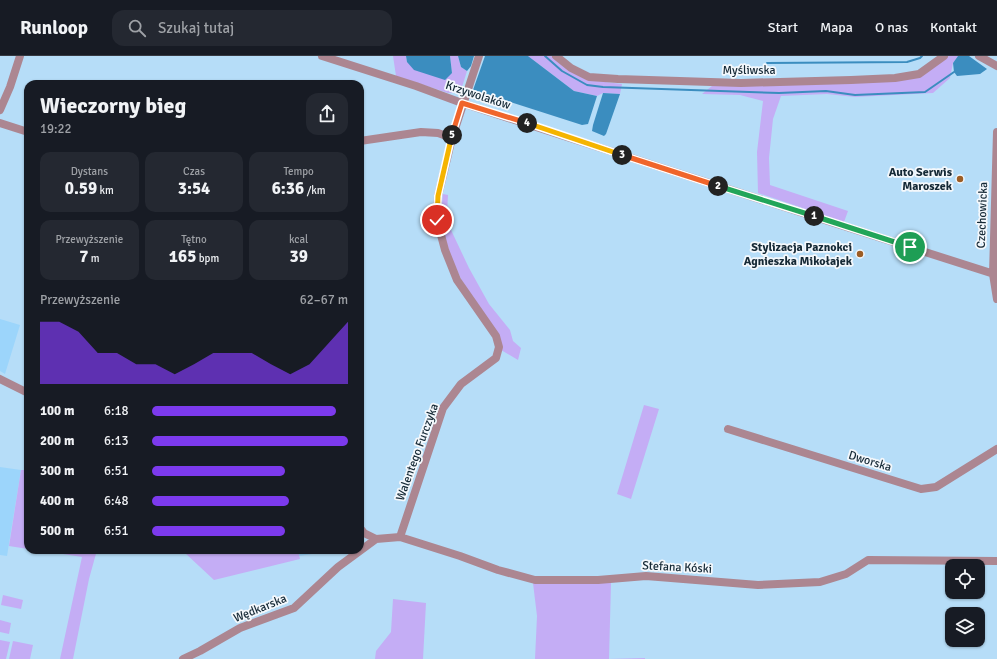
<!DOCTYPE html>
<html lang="pl">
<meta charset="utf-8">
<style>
body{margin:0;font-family:Signika,sans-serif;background:#242831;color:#f1f3f6;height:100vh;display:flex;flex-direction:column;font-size:15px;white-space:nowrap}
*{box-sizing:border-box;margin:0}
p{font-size:13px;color:#9ea1a6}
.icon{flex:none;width:22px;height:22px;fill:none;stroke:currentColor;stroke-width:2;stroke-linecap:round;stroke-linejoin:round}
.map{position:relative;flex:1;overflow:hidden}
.drawer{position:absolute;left:24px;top:24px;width:340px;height:474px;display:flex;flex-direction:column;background:#171b24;border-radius:12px;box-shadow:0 1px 3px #0004}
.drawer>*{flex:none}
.tools{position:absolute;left:945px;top:503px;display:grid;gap:8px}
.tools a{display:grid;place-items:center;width:40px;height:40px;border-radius:8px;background:#171b24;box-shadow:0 1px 3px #0004;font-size:20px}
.pin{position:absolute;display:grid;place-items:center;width:34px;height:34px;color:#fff;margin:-17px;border:2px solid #fff;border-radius:50%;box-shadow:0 1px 4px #0007}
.km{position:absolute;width:20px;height:20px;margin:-10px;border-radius:50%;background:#222;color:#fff;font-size:11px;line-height:20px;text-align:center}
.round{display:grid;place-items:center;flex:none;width:42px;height:42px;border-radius:12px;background:#242831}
.head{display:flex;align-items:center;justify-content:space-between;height:68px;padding:0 16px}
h1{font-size:22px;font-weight:700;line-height:30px}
.stats{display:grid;grid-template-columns:repeat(3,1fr);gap:6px;height:68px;padding:4px 16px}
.stats div{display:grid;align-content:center;border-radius:10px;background:#242831;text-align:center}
.stats b{font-size:17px;font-weight:700}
.stats small{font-size:11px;font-weight:400}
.stats p{font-size:11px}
.chart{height:112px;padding:8px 16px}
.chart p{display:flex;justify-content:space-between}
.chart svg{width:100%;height:72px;margin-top:4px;fill:#7c3aed;opacity:.7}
ul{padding:0 16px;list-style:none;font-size:13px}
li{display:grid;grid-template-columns:64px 48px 1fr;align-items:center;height:30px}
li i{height:10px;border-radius:5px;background:#7c3aed}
header{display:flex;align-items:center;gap:24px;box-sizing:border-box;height:56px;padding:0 20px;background:#171b24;border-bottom:1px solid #363941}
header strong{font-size:19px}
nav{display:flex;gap:22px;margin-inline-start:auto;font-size:14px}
.search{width:280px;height:36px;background:#242831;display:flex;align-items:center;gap:10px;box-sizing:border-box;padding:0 14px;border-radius:12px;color:#9ea1a6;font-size:15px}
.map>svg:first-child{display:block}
.built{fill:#9cd5fb}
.green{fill:#c4adf5}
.water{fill:#3b8dbf}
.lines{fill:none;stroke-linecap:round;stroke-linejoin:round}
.stream{stroke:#3b8dbf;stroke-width:2}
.minor{stroke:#ac8691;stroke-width:8}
.split-1-casing{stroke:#fff;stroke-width:8}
.split-2-casing{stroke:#fff;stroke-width:8}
.split-3-casing{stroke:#fff;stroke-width:8}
.split-4-casing{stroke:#fff;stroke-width:8}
.split-5-casing{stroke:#fff;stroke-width:8}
.split-6-casing{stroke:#fff;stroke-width:8}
.split-1{stroke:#22a559;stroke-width:5}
.split-2{stroke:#22a559;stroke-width:5}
.split-3{stroke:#f0652b;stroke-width:5}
.split-4{stroke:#f5b400;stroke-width:5}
.split-5{stroke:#f0652b;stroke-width:5}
.split-6{stroke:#f5b400;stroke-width:5}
.poi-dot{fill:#9c5d25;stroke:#f4f8fc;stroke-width:1.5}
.labels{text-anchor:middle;stroke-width:3.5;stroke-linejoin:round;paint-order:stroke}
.street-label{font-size:12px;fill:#152936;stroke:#f4f8fc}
.poi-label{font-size:12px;font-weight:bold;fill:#152936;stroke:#f4f8fc;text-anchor:end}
</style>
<header>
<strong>Runloop</strong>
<div class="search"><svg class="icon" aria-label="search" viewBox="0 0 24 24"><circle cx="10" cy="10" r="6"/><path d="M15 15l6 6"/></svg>Szukaj tutaj</div>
<nav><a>Start</a><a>Mapa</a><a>O nas</a><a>Kontakt</a></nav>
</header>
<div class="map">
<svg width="997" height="603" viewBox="0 0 997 603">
<rect width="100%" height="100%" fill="#b6ddf8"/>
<path class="built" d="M0,263L20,269L5,318L0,315Z
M0,411L21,414L7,500L0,499Z
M298,494H339L299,500Z"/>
<path class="green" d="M393,0H406L407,6L452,17L450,0H458L461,11L467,15L463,28L459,36L448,37L396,20Z
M528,0H551L570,15L589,24L622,28L620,38L603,37L597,40L574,35Z
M949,0H958L953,7L950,22L933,37L855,41L827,38L781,40L773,63L769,102L770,129L848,155L844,166L758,137L757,96L763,45L740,39L702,38L712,30L920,21Z
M443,138L448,139L447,158L451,174L469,212L489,248L510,274L513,285L521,292L518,304L501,294L461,223L448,194L440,166Z
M644,349L659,353L631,443L617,438Z
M28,397V493L9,490L21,414H24Z
M38,494H97L89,523L73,603H60L82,501Z
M165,494H298L300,503L214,524L185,497Z
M533,527H611L609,603L645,602V603H535L537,560Z
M3,539L23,544L21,553L1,549Z
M393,543L426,547L423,603H375L376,595L391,576Z
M0,564L11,567L9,578L0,576Z
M0,584L10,586L6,603H0Z
M13,585L33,589L30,603H9Z"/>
<path class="water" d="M406,0H450L452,17L445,24L414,14L407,6Z
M458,0H474L471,10L467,15L461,11Z
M485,0H528L574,35L597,40L588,68L582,69L473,34Z
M958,0H969L987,13L980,18L957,20L954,16L953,7Z
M603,37L620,38L606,78L604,80L592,75L593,69Z"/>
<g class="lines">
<path class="stream" d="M545,0L562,15L587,29L603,31L779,37L826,35L855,39L925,36L954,16
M767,7L907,6L920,2L922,0"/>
<path class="minor" d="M322,0L416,30L462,47L678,117L997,219
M556,0L571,12L589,21L618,23L741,27L851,24L895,22L919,18L944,0
M979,0L997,10
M0,54L10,31L20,0
M0,67L28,76
M997,76L993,218L997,243
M360,85L421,76L438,77L452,82
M0,323L28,337
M728,373L921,433L936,431L997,393
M360,472L364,477L376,483L400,481L460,500L498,514L535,524H598L646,520L758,529L820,526L846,518L868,504L997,505
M400,481L443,352L461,328L496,302L499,291L496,280L457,224L445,194L437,164L438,140L452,82L479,0
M183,603L200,595L240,572L294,552L338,511L376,483"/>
</g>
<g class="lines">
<defs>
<path id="split-1" d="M814,160L910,191"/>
<path id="split-2" d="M718,130L814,160"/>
<path id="split-3" d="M622,99L718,130"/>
<path id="split-4" d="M527,67L622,99"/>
<path id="split-5" d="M452,79L462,47L527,67"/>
<path id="split-6" d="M437,164L438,140L452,79"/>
</defs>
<use href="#split-1" class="split-1-casing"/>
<use href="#split-2" class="split-2-casing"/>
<use href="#split-3" class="split-3-casing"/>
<use href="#split-4" class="split-4-casing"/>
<use href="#split-5" class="split-5-casing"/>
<use href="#split-6" class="split-6-casing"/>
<use href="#split-1" class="split-1"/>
<use href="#split-2" class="split-2"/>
<use href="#split-3" class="split-3"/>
<use href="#split-4" class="split-4"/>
<use href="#split-5" class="split-5"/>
<use href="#split-6" class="split-6"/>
</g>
<g class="poi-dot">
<circle cx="960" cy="123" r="4"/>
<circle cx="860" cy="198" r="4"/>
</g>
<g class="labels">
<g class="street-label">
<text x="749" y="18">Myśliwska</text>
<text transform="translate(478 39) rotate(18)" y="4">Krzywolaków</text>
<text transform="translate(982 159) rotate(-88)" y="4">Czechowicka</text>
<text transform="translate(417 396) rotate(-70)" y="4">Walentego Furczyka</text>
<text transform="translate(870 405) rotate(17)" y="4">Dworska</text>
<text transform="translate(677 511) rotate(3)" y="4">Stefana Kóski</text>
<text transform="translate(260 552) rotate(-22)" y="4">Wędkarska</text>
</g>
<g class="poi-label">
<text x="952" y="120">Auto Serwis<tspan x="952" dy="14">Maroszek</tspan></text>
<text x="852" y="195">Stylizacja Paznokci<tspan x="852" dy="14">Agnieszka Mikołajek</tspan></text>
</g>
</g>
</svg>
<div class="tools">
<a><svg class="icon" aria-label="locate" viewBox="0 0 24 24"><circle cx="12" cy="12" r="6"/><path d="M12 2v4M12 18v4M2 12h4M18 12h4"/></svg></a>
<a><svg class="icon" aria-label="layers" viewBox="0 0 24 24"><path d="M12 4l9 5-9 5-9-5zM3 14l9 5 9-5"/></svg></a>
</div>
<div class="pin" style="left:910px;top:191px;background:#1e9e55"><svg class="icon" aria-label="arrive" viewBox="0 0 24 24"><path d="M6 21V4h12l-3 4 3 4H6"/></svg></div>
<div class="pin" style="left:437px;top:164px;background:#d93025"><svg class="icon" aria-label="check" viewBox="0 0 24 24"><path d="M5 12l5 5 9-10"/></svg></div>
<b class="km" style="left:814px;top:160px">1</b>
<b class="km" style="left:718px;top:130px">2</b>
<b class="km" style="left:622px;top:99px">3</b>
<b class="km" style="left:527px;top:67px">4</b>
<b class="km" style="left:452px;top:79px">5</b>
<section class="drawer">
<div class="head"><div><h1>Wieczorny bieg</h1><p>19:22</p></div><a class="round"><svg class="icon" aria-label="share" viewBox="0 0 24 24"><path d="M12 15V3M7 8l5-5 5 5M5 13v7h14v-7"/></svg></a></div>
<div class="stats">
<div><p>Dystans</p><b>0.59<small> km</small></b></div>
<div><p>Czas</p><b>3:54</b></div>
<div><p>Tempo</p><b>6:36<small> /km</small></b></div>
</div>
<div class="stats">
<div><p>Przewyższenie</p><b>7<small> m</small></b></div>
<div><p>Tętno</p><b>165<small> bpm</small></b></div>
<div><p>kcal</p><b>39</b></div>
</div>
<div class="chart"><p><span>Przewyższenie</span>62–67 m</p>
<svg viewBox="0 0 160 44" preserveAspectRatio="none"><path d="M0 44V6L10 6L20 12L30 25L40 25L50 32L60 32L70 38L80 32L90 25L100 25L110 25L120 32L130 38L140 32L150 19L160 6V44z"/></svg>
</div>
<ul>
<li><b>100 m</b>6:18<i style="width:94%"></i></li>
<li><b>200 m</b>6:13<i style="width:100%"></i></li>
<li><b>300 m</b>6:51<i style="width:68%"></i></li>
<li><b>400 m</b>6:48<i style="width:70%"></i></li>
<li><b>500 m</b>6:51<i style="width:68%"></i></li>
</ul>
</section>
</div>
